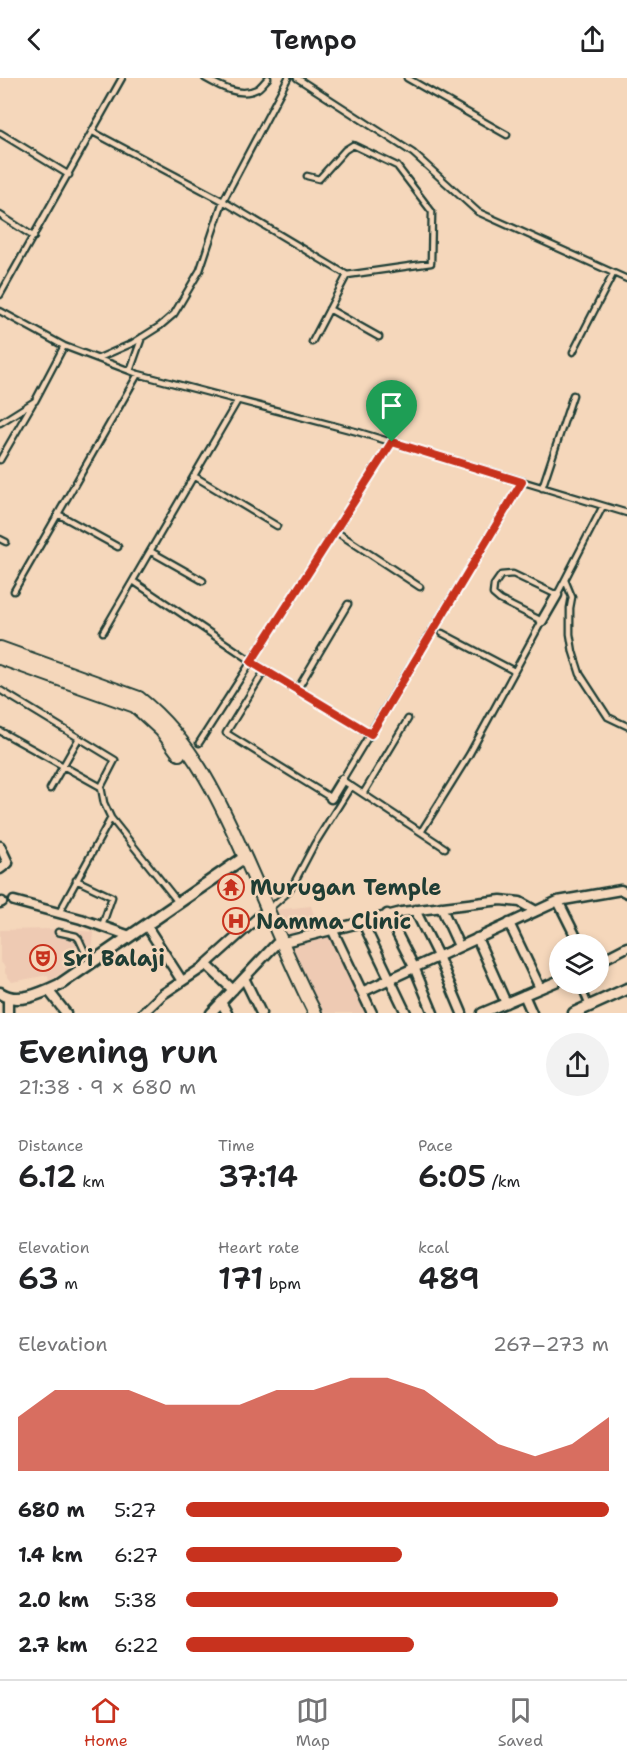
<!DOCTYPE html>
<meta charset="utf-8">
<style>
body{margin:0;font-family:"Shantell Sans",sans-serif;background:#f2f2f2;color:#202124;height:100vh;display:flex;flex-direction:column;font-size:22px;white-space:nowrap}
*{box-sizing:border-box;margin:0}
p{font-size:20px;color:#757577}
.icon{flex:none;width:33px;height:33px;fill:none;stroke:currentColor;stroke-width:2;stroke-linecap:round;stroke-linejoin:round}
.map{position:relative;height:935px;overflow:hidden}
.panel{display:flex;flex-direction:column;background:#fff;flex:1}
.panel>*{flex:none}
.tools{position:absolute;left:549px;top:856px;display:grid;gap:12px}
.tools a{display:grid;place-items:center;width:60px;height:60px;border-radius:50%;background:#fff;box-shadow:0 3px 9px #0003;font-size:30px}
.pin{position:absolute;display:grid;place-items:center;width:51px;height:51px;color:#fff;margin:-62px -26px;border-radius:50% 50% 50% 0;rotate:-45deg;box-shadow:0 0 6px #0007}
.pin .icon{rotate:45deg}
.round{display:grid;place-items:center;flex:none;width:63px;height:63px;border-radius:32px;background:#f2f2f2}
.overview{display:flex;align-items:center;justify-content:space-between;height:102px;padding:0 18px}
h1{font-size:33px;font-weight:600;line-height:45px}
.metrics{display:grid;grid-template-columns:repeat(3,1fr);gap:9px;height:102px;padding:6px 18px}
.metrics div{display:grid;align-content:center}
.metrics b{font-size:30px;font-weight:600}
.metrics small{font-size:16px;font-weight:400}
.metrics p{font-size:16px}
.chart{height:168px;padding:12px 18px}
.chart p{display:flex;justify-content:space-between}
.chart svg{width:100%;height:108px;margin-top:6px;fill:#c8321e;opacity:.7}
ul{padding:0 18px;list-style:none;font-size:20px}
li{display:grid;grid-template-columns:96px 72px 1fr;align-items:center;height:45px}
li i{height:15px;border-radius:8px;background:#c8321e}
header{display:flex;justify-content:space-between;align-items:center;height:78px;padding:0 18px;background:#fff;font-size:27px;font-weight:600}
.tab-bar{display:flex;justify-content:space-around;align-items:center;height:84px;border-top:2px solid #e0e0e0;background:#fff;font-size:16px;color:#757577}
.tab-bar a{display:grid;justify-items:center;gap:3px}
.tab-bar .on{color:#c8321e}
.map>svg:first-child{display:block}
.built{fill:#eecab3}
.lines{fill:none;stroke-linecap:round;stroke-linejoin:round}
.service-casing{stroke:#1f3d34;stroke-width:9}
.minor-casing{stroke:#1f3d34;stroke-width:13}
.tertiary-casing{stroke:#1f3d34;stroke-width:15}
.secondary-casing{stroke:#1f3d34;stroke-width:16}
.service{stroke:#f5d7bb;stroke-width:4.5}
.minor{stroke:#f5d7bb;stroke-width:8}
.tertiary{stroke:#f5d7bb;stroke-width:10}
.secondary{stroke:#f5d7bb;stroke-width:12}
.route-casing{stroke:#fff;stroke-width:12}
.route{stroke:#c8321e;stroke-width:8}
.labels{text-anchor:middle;stroke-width:5;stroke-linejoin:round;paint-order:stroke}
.poi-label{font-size:22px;font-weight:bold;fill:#1f3d34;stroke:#f5d7bb;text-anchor:start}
</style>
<header><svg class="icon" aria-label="back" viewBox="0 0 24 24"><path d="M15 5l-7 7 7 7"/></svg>Tempo<svg class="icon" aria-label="share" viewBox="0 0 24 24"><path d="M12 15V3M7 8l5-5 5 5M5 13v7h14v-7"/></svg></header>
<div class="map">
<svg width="627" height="935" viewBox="0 0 627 935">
<rect width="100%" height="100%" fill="#f5d7bb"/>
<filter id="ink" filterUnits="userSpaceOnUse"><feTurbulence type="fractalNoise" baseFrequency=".0167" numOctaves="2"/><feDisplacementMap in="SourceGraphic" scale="12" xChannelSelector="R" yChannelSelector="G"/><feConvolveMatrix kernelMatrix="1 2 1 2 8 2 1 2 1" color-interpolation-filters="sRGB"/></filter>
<g filter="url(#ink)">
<path class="built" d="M311,828L318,848L283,858L274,832Z
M243,833L248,841L229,853L224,844Z
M56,851L94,854L92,876L49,903L48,897L12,904L5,895V889L0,883V852Z
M333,856L370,935H317L286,867Z"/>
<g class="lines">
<defs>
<path id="service" d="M205,0C219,8 240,20 257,11C261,9 265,3 268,0
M297,0L413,75L478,134L627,201
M407,0L507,57
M93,54L223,123L347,197L431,185L432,134L397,88L353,67L345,72L319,101L307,98
M0,55L69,97
M0,137L34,159
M0,217L122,0
M329,231L379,259
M0,233L64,268L138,296L358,354L627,435
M312,264L347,197
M573,274L613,196
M99,280L133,265L160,248L174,236L200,192L223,123L288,0
M130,293L142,259
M0,345L35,323L64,268
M0,382L33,325
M194,398L277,448
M542,410L573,317
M58,436L118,469
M335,453L420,509
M0,461L6,464
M150,473L203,503
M565,502L572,519L570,530V556L573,574L580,596L608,639L627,648
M133,503L265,592L371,656
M14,513L138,296
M103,554L238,322
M442,555L514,593
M265,592L226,655L331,720
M0,612L115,682L101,709L104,725L111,740L178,824
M297,612L348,526
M0,653L101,709
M199,665L392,364
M50,711L79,660
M363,716L408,641
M421,754L469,677L542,543L500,522L493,516L494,507L501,497L513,496L557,517L603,428
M445,770L342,702L522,404
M76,802L112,819L102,848
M268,832L286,816L294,805L314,767L351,708
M59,835L111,740
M58,854L76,858L79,861L90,885
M580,906L589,928"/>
<path id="minor" d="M542,543L557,517
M331,720L342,702
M0,768L8,785L0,791
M14,823L81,841L130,858
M558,823L580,867
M0,825L2,824
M441,829L459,868
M415,832L438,878L462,935
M387,836L414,889L433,935
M362,843L406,935
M509,845L540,910
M146,847L182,903
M332,851L372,935
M477,860L506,925
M598,884L627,869
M206,886L233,912
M244,900L261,935
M48,912L66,935
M362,914L558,823L621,812L627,815
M524,917L532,935
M8,920V935
M221,924L227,935
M143,935L163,916L202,890L262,836
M211,935L276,866L402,834L501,822L520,824L536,833
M482,935L560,902"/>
<path id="tertiary" d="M0,915C17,927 42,915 59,907L245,779
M574,935L627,911"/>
<path id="secondary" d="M0,570L139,620C199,667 228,741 258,809C276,851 294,894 315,935
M0,580L135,628L161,652L179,676"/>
</defs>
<use href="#service" class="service-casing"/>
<use href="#minor" class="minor-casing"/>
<use href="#tertiary" class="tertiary-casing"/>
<use href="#secondary" class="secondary-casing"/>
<use href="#service" class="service"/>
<use href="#minor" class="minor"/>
<use href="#tertiary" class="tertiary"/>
<use href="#secondary" class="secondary"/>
</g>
</g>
<g class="lines" filter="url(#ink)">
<defs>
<path id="route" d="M392,364L522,404L371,656L251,584Z"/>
</defs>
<use href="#route" class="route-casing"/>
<use href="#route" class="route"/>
</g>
<defs>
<symbol id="temple-ring" viewBox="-11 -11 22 22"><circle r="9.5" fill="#f5d7bb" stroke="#c8321e" stroke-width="1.5"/><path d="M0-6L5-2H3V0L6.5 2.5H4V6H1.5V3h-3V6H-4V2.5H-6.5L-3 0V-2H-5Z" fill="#c8321e"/></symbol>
<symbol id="hospital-ring" viewBox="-11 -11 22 22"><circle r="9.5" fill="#f5d7bb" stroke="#c8321e" stroke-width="1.5"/><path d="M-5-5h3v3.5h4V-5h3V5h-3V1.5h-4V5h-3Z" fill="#c8321e"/></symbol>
<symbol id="theatre-ring" viewBox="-11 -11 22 22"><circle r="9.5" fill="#f5d7bb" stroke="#c8321e" stroke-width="1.5"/><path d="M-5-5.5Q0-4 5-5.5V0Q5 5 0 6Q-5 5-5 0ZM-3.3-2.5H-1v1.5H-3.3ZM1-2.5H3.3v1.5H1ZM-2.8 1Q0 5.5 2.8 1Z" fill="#c8321e"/></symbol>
</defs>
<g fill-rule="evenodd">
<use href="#temple-ring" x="216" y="794" width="30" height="30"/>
<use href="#hospital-ring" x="221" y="828" width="30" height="30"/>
<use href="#theatre-ring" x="28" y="865" width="30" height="30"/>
</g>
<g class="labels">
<g class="poi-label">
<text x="250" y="817">Murugan Temple</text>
<text x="256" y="851">Namma Clinic</text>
<text x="63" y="888">Sri Balaji</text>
</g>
</g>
</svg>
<div class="tools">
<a><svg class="icon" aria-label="layers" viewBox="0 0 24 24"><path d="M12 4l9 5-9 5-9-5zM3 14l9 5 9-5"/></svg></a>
</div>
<div class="pin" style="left:392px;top:364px;background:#1e9e55"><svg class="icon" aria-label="arrive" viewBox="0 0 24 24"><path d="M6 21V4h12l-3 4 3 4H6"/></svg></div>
</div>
<section class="panel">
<div class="overview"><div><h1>Evening run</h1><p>21:38 · 9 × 680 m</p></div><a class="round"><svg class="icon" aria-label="share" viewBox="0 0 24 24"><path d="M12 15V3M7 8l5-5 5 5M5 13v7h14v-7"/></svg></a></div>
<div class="metrics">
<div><p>Distance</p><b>6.12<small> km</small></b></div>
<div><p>Time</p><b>37:14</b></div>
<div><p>Pace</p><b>6:05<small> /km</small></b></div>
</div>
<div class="metrics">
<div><p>Elevation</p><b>63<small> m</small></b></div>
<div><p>Heart rate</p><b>171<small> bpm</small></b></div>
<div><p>kcal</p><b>489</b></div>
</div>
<div class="chart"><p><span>Elevation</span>267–273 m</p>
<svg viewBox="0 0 160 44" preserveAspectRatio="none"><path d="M0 44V22L10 11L20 11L30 11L40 17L50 17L60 17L70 11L80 11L90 6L100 6L110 11L120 22L130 33L140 38L150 33L160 22V44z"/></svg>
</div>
<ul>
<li><b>680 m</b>5:27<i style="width:100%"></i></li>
<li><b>1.4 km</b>6:27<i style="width:51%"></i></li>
<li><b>2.0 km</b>5:38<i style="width:88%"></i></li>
<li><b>2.7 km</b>6:22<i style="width:54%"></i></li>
</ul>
</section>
<nav class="tab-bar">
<a class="on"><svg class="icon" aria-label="home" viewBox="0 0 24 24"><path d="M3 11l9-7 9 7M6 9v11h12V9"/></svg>Home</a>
<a><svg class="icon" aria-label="map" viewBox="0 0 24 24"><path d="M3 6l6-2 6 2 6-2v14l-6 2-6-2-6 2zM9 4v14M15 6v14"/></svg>Map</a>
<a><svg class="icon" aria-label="saved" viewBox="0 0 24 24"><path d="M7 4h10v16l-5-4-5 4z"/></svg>Saved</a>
</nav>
